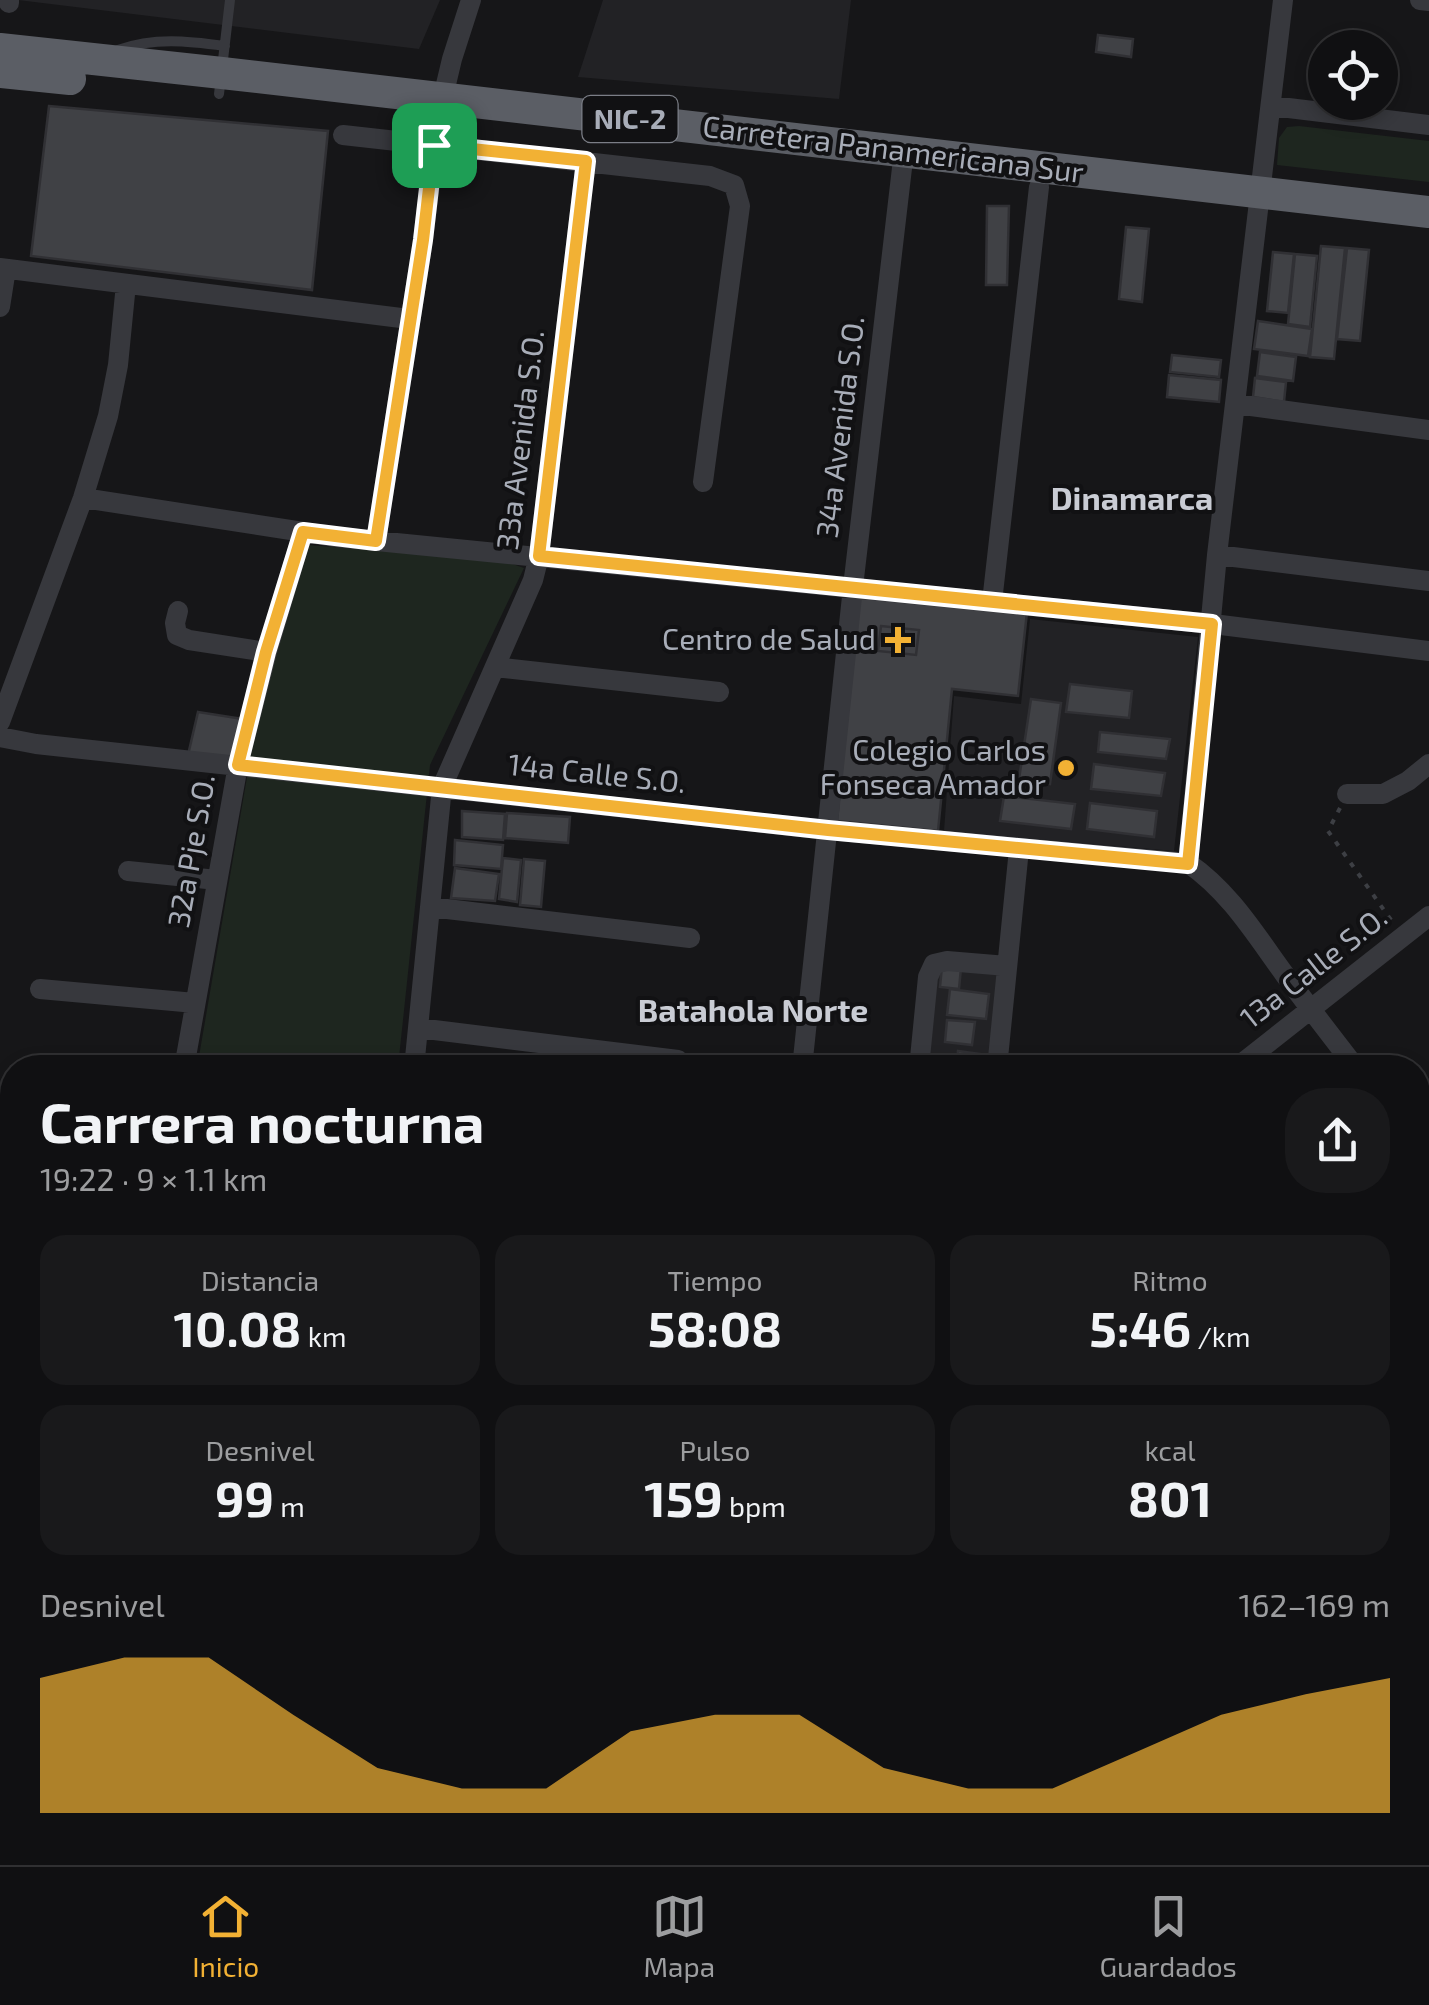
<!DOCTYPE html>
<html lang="es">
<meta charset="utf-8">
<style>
body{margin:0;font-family:"Exo 2",sans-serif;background:#19191b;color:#f1f3f6;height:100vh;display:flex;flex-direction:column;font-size:38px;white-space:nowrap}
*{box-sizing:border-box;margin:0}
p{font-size:32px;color:#9c9d9f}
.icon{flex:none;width:55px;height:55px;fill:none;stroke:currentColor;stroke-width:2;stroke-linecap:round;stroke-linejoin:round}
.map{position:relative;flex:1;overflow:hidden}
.sheet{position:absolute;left:0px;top:1055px;width:1430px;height:810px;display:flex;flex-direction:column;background:#101012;border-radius:40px 40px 0 0;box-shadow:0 5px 15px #0003,0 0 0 2px #303032}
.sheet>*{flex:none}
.tools{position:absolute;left:1308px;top:30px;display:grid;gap:20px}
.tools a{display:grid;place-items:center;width:90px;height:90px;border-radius:50%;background:#101012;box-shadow:0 5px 15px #0003,0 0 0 2px #303032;font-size:50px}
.pin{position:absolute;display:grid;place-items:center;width:85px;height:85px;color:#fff;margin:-42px;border-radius:20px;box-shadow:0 5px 15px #0006}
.round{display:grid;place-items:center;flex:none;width:105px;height:105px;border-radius:40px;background:#19191b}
.headline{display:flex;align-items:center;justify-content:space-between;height:170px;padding:0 40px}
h1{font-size:55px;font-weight:700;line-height:75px}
.metrics{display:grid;grid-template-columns:repeat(3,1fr);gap:15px;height:170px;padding:10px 40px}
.metrics div{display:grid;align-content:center;border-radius:25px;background:#19191b;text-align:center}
.metrics b{font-size:50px;font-weight:700}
.metrics small{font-size:28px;font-weight:400}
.metrics p{font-size:28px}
.chart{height:280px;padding:20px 40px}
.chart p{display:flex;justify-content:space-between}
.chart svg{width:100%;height:180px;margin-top:10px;fill:#f2b134;opacity:.7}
.tab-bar{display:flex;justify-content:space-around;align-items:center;height:140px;border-top:2px solid #303032;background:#101012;font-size:28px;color:#9c9d9f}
.tab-bar a{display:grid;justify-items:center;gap:5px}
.tab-bar .on{color:#f2b134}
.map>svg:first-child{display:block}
.built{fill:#222225}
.green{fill:#1e261f}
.building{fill:#404145;stroke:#303034;stroke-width:2.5}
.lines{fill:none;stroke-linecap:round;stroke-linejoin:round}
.path{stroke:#3d3f44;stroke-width:4;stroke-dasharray:5 8;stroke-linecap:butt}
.service{stroke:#37383d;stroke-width:10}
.minor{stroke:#37383d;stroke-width:20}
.secondary{stroke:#45474d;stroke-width:28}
.trunk{stroke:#5b5e65;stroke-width:32}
.route-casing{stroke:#fff;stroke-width:20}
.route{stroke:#f2b134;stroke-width:12}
.poi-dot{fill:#f2b134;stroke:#111113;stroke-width:4}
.labels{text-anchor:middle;stroke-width:8;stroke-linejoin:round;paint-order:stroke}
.shield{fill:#111113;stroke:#7b7e86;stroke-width:2.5}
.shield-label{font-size:28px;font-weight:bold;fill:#a8adb8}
.street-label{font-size:30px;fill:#a8adb8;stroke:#111113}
.poi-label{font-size:30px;fill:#a8adb8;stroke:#111113;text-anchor:end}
.neighbourhood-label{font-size:32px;font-weight:bold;fill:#c9ccd4;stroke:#111113}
</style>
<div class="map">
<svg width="1429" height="1865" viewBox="0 0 1429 1865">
<rect width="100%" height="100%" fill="#161618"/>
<path class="built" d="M18,0H440L419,49Z
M603,0H851L839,99L578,77Z
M1030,619L1198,637L1174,851L944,831L954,696L1021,704Z
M934,964L1007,966L997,1067L919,1068Z"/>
<path class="green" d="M1299,126L1429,141V182L1277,165L1279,138L1287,127Z
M308,545L504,561L524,568L430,765L398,1067L197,1068L256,725Z"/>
<path class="building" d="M1098,35L1133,39L1131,57L1096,52Z
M49,106L328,131L312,290L31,256Z
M987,206H1009L1007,285H986Z
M1126,227L1149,229L1142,302L1119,299Z
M1321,246L1345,248L1334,359L1310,357Z
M1347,248L1369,250L1360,341L1337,339Z
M1273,252L1294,254L1288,313L1267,311Z
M1295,254L1317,256L1310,327L1288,324Z
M1258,321L1312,329L1308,356L1254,349Z
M1260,352L1296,357L1293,381L1257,376Z
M1172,355L1221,360L1219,377L1170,372Z
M1169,375L1221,380L1219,402L1167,397Z
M1255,378L1286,382L1284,402L1253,397Z
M858,593L1027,612L1018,696L952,689L938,831L837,821Z
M881,626L919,630L916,655L878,651Z
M1070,684L1132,691L1129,718L1066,712Z
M1031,699L1061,703L1050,784L1019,779Z
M198,712L243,719L234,761L188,755Z
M1100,732L1170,739L1166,759L1098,752Z
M1094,764L1165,773L1161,796L1091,789Z
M1004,796L1075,804L1071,829L1000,821Z
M1090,803L1157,811L1154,837L1087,829Z
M462,811L505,814L503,840L462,837Z
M507,813L570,817L568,843L505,838Z
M455,840L503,845L501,869L454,865Z
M503,858L521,860L517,902L499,899Z
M524,859L545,861L541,907L520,905Z
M455,868L499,874L495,901L451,898Z
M942,966L961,968L959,989L940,987Z
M950,989L989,994L986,1019L947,1015Z
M947,1020L975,1022L972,1045L945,1042Z
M958,1051L988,1055L987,1068H921L923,1058L957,1062Z
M0,1109L12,1111V1229L0,1228Z
M0,1244L12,1246V1351L0,1349Z
M0,1366L12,1368V1476L0,1474Z"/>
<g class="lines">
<path class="path" d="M1340,808L1328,831L1391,920"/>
<path class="service" d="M118,50C154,37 188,41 225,46
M219,94L230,0"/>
<path class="minor" d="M1283,0L1217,555L1188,863C1230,892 1255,934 1285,975C1308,1006 1332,1037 1356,1068
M1420,0L1429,1
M9,3V0
M1272,106L1429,125
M343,135L710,176L734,185L740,206L703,482
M0,268L409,319
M0,307L6,269
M1236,404L1429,430
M83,498L336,537L1213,624L1429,651
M376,541L423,240L438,118L452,59L471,0
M1217,555L1429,581
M992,602L1039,187
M178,611L175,623L177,635L189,640L267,652
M495,667L719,692
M0,722L83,498L108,416L118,365L126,284
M0,737L36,744L828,830L1188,863
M1347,794H1383L1408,781L1429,764
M128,871L217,880
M430,907L690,938
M40,989L195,1003
M418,1028L678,1060
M184,1068L238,765L267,652L303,532
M414,1068L442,787L533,580L539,556L586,161
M802,1068L853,587L904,151
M919,1068L928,977L934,964L947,961L1007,966
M997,1068L1019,849
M1236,1068L1429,916
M0,1098L12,1100
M1418,1144L1429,1159
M0,1234L12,1236
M0,1357L12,1359
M0,1486L12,1488
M0,1664L12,1660
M260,1865L264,1852
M543,1865L546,1852"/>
<path class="secondary" d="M1418,1453L1429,1444
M887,1865L901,1852"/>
<path class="trunk" d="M0,49L222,73L1429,212
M0,72L70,79"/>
</g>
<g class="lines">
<defs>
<path id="route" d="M434,145L586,161L539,556L1212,624L1188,864L828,830L238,765L266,652L303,532L376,541L423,240Z"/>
</defs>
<use href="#route" class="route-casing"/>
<use href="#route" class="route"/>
</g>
<g class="poi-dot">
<path d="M893 625h10v10h10v10h-10v10h-10v-10h-10v-10h10z"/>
<circle cx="1066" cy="768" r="10"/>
</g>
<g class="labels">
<rect class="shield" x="582.5" y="96" width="95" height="46" rx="8"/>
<g class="shield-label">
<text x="630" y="129">NIC-2</text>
</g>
<g class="street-label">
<text transform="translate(893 150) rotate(7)" y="10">Carretera Panamericana Sur</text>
<text transform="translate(841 427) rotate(-83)" y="10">34a Avenida S.O.</text>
<text transform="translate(521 440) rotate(-83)" y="10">33a Avenida S.O.</text>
<text transform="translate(597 774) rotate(6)" y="10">14a Calle S.O.</text>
<text transform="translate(192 851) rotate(-80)" y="10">32a Pje S.O.</text>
<text transform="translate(1314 968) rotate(-38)" y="10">13a Calle S.O.</text>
</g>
<g class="poi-label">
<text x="876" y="650">Centro de Salud</text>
<text x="1046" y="761">Colegio Carlos<tspan x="1046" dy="34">Fonseca Amador</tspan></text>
</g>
<g class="neighbourhood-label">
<text x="1132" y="510">Dinamarca</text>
<text x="753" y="1022">Batahola Norte</text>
</g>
</g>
</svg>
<div class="tools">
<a><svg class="icon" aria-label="locate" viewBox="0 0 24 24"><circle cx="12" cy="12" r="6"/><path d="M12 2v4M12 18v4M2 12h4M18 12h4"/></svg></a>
</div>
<div class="pin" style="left:434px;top:145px;background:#1e9e55"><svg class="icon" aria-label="arrive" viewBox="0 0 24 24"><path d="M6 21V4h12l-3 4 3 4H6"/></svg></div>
<section class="sheet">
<div class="headline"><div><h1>Carrera nocturna</h1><p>19:22 · 9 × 1.1 km</p></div><a class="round"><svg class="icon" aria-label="share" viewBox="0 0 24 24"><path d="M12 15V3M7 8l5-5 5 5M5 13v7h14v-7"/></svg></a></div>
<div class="metrics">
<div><p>Distancia</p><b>10.08<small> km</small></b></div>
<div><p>Tiempo</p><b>58:08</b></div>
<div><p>Ritmo</p><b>5:46<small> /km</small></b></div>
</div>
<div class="metrics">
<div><p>Desnivel</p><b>99<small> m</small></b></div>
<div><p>Pulso</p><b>159<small> bpm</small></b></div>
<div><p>kcal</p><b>801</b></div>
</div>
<div class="chart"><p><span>Desnivel</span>162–169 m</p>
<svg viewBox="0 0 160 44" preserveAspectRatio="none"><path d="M0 44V11L10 6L20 6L30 20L40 33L50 38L60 38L70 24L80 20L90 20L100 33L110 38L120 38L130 29L140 20L150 15L160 11V44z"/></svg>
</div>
</section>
</div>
<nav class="tab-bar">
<a class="on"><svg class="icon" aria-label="home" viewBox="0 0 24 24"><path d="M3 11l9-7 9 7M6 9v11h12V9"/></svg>Inicio</a>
<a><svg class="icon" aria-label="map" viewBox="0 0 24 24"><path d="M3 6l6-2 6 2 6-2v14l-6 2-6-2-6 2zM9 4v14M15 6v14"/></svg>Mapa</a>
<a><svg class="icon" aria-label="saved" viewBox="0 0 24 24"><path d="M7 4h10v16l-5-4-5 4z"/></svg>Guardados</a>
</nav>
